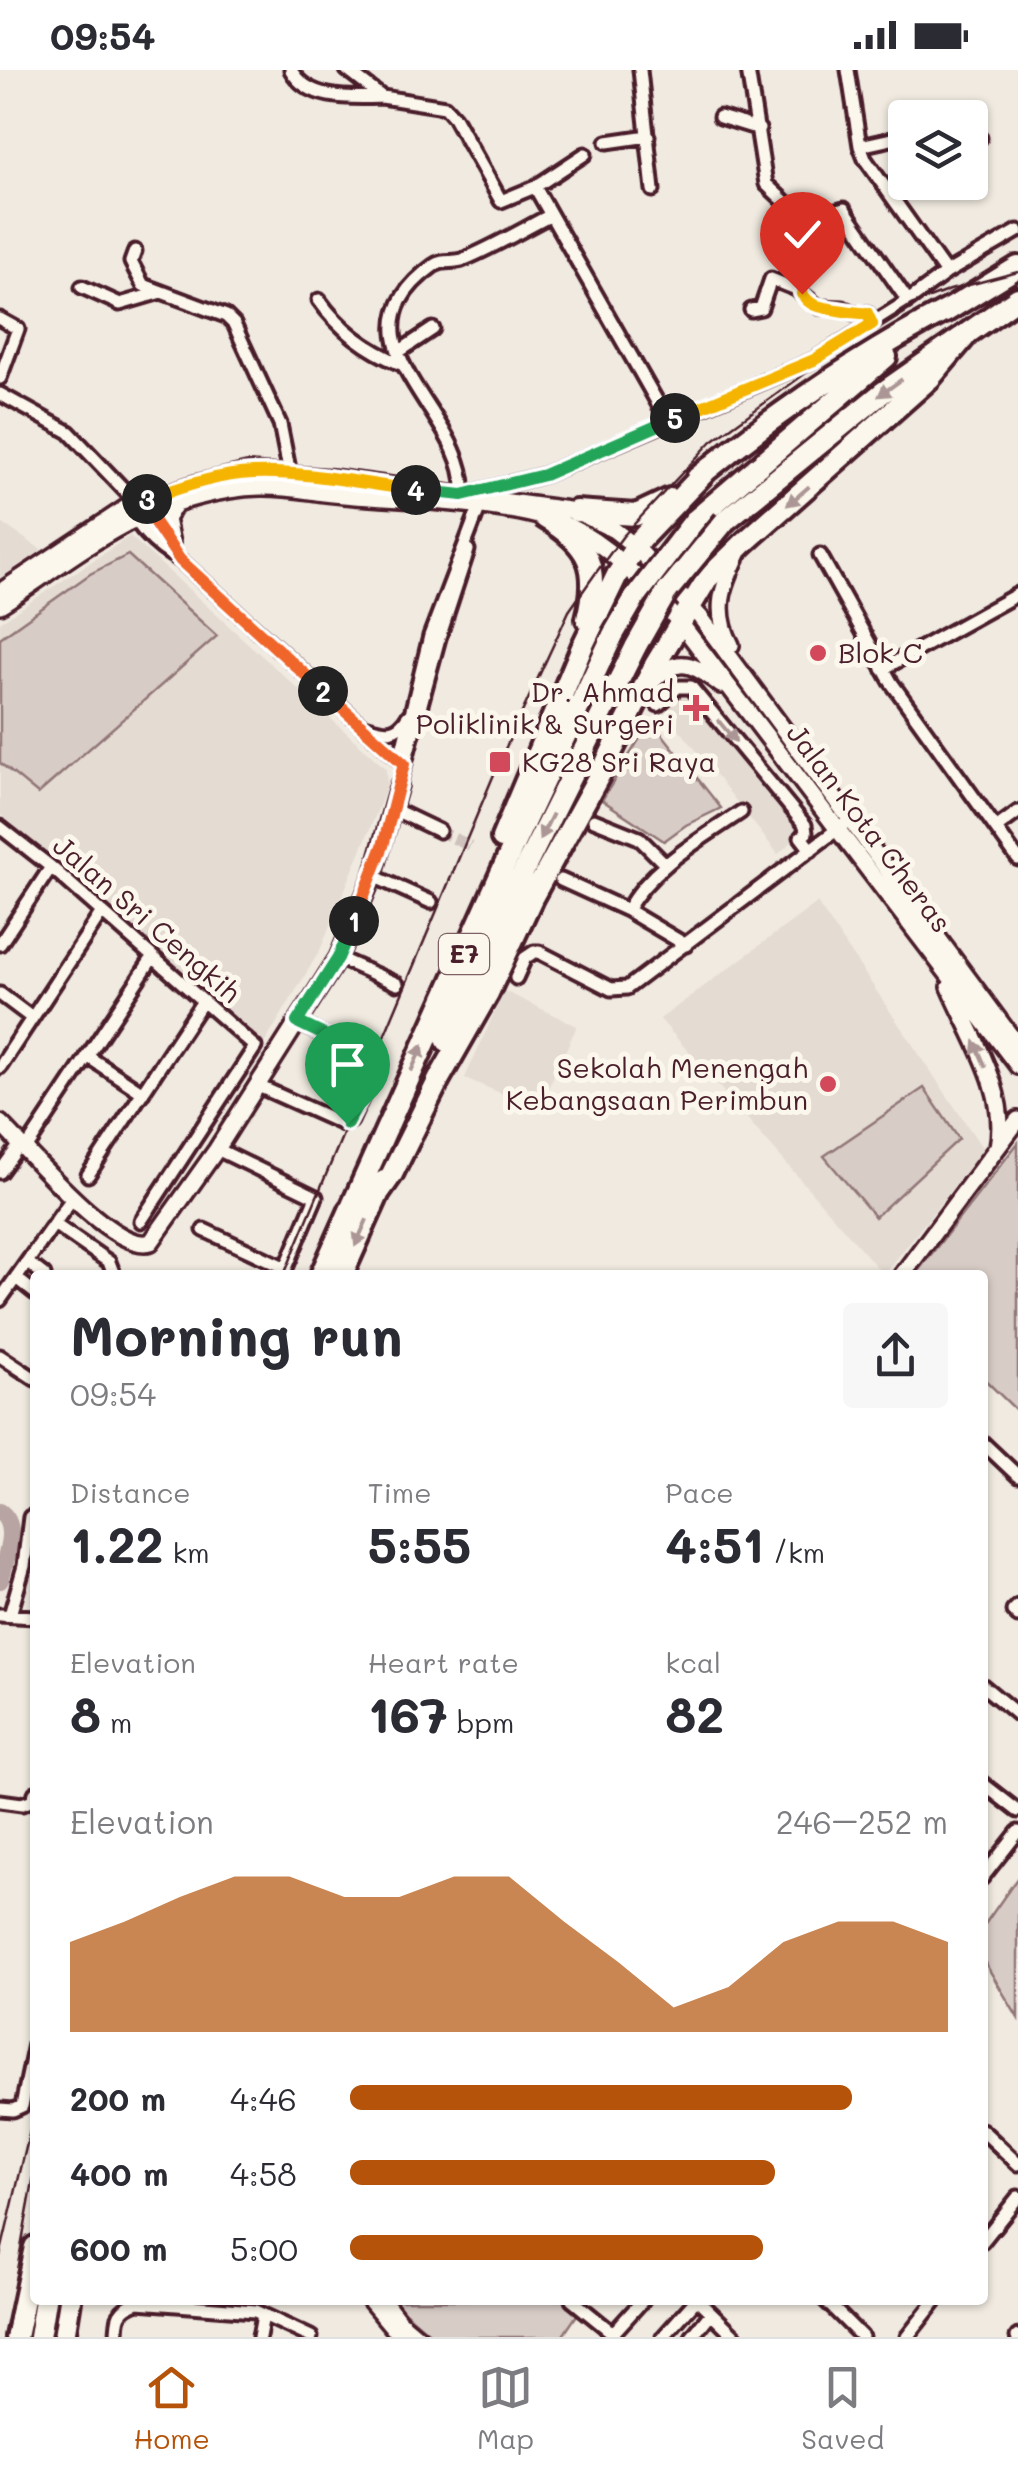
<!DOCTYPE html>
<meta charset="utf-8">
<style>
body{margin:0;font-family:Mali,sans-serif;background:#f7f7f7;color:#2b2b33;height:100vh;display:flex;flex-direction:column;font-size:38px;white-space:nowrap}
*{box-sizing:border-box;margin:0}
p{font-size:32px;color:#7c7c81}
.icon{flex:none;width:55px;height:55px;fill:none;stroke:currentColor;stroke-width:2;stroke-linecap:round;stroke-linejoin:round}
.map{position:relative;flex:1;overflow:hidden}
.panel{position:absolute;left:30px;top:1200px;width:958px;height:1035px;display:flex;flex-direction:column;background:#fff;border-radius:10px;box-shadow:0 2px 8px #0004}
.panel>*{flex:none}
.controls{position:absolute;left:888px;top:30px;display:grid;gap:20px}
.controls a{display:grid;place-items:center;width:100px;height:100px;border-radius:10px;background:#fff;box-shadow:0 2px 8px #0004;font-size:50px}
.pin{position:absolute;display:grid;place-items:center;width:85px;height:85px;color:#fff;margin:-102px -42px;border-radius:50% 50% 50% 0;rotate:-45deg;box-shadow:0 0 10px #0007}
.pin .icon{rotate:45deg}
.km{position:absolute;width:50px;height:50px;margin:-25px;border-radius:50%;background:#222;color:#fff;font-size:28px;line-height:50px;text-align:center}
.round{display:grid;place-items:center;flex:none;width:105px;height:105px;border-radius:10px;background:#f7f7f7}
.headline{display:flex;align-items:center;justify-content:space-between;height:170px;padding:0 40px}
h1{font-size:55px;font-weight:700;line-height:75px}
.metrics{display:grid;grid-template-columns:repeat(3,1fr);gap:15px;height:170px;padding:10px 40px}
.metrics div{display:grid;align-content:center}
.metrics b{font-size:50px;font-weight:700}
.metrics small{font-size:28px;font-weight:400}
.metrics p{font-size:28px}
.chart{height:280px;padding:20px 40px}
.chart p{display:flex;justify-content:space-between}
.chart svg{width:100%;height:180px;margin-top:10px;fill:#b45309;opacity:.7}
ul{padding:0 40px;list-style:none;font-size:32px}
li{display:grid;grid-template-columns:160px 120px 1fr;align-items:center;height:75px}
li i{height:25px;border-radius:12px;background:#b45309}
.status{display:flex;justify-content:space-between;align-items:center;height:70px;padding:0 50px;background:#fff;direction:ltr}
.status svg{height:28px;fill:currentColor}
.dock{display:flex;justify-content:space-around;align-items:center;height:140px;border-top:2px solid #e1e1e2;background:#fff;font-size:28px;color:#7c7c81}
.dock a{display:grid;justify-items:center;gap:5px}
.dock .selected{color:#b45309}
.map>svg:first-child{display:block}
.built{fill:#e4dbd2}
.green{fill:#d8ccc6;stroke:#917678;stroke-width:2.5}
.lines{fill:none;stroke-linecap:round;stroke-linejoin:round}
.river{stroke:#b8a4a2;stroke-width:18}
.street-tunnel{stroke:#cfc1bc;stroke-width:11;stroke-dasharray:11 5.5;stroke-linecap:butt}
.street-casing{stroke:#4a1f2b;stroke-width:19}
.secondary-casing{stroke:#4a1f2b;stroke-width:22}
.highway-casing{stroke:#4a1f2b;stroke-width:28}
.street{stroke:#fbf7ec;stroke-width:11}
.secondary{stroke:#fbf7ec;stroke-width:15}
.highway{stroke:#fbf7ec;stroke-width:20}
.rail{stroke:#4a1f2b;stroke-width:2.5}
.highway-bridge-casing{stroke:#4a1f2b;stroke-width:28;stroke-linecap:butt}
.highway-bridge{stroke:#fbf7ec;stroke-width:20}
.oneway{fill:#ab9695}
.split-1-casing{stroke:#fff;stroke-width:20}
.split-2-casing{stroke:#fff;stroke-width:20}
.split-3-casing{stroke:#fff;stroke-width:20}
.split-4-casing{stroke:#fff;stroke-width:20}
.split-5-casing{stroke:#fff;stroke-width:20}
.split-6-casing{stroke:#fff;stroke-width:20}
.split-1{stroke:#22a559;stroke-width:12}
.split-2{stroke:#f0652b;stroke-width:12}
.split-3{stroke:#f0652b;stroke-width:12}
.split-4{stroke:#f5b400;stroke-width:12}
.split-5{stroke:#22a559;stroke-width:12}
.split-6{stroke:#f5b400;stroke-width:12}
.poi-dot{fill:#d1495b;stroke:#fbf7ec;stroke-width:4}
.labels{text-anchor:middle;stroke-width:10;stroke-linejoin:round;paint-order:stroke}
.shield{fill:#fbf7ec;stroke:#7f6065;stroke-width:2.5}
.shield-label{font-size:25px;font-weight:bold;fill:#4a1f2b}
.poi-label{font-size:28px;fill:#4a1f2b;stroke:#fbf7ec;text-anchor:start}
.street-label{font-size:28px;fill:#4a1f2b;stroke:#fbf7ec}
</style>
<div class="status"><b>09:54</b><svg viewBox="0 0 49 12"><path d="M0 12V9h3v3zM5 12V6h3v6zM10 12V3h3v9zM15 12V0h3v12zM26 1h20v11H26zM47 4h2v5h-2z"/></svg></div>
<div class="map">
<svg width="1018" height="2267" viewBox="0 0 1018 2267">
<rect width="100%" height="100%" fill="#f0eae0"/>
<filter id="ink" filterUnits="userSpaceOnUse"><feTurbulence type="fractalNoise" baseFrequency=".01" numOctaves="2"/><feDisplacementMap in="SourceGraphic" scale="20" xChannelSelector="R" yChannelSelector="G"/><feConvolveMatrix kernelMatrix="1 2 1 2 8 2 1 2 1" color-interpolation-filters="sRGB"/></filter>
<g filter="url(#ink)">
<path class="built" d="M0,452L42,480L0,508Z
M130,466L386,699L387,717L320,880L264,974L0,744V552Z
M683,619H689L803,757L802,763L778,784L662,637Z
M817,833L983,1079L884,1205L660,949Z
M504,921L577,956L538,1039L465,1008Z"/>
<path class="green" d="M128,485L217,566L38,724L0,693V568L90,504Z
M651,650L721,738L686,755L664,771L602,730Z
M924,1018L959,1069L875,1147L824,1086Z
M1018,1073V1342L983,1308L982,1205H915Z
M1018,1807V1948L982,1888L983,1857Z
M391,2230H565L579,2242L562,2267H434Z"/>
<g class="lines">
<path class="river" d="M0,1442C20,1456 5,1489 0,1510"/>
<path class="street-tunnel" d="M439,761L470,776"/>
<defs>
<path id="street" d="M291,0C308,31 351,28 382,27
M347,0L382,27L445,37L454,47L501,131L535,117L668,351
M640,0L653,120
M748,0L766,114L800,146L812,148L844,139L908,231
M848,0L860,76L865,89L946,203
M720,47L759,59
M970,69L980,68
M607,72L648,66
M860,76L905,66
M535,117L585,84
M551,145C522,160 492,178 462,190C451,193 443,189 433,196C327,272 470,344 463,425L544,405L814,290L908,231L946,203L1018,161
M135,181L131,192L143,215L226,246L234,254L280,354L290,404
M82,217L120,234L161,222
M319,230C340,260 367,280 401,294
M751,240L761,238L771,209L796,219L819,237L843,238L858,245L867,243L873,253
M0,249L18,259L0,308
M400,281L433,259
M0,324L69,362L132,428
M130,426C127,452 159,479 180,490L404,694
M144,441L170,473
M820,485L891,612L1018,789
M883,599L1018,524
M658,635L678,617H691L805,755L806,763L801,767L811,780
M365,656C385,662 396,666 408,646
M404,694L403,676L430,566L479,438
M399,715L439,568L468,480
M393,739L439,761
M594,750L639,768L666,795
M0,757L51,797L255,977L141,1151
M996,758L1018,742
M373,806L431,832
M561,810L627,840L686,875
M627,840C652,796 700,770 741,742
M0,874L51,797
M338,888L397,914
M516,908L525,888L534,882H539L611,919L627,918L843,755
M0,924L32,948
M87,986L143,1023
M0,997L102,842
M256,1015L343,1054L351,1051L375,998L372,989L297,952
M26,1079L153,887
M217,1079L316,1127L283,1205
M0,1102L21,1073
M88,1105L203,931
M54,1154L109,1192L114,1205
M204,1160L286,1198
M27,1192L44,1205
M16,1208L35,1223
M0,1230L73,1127
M0,1286L35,1309
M982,1372L1018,1406
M1018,1536L1013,1541L1018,1546
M0,1545L35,1547
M10,1545L24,1496L30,1447
M982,1615L1018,1645
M982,1713L1018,1741
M0,1731L22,1734L33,1730L35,1723
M982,1808L1018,1762
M0,2039L13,2040L22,2036L35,1974
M982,2060L1018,2094
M982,2172L1018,2127
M572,2230L609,2260L615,2261L643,2230
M698,2230L736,2267
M825,2230L862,2267
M117,2267C117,2247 118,2239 138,2232L255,2241L311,2267
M259,2267L263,2245
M663,2267L696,2230
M692,2267L711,2243
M907,2267L936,2230
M1017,2267L1018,2266"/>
<path id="secondary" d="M171,474L166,449L174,436
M0,522L129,436L196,414L248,402L332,408L576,441L614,460L636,477L701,548L1018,976
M0,535C44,507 88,472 135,449C171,432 221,418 260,417C288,416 316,423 344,425C407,431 514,431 570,457C614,478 646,517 679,551L1018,996
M731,575C713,541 722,517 738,484
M652,612C678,583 695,595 721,615
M950,917C971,967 1009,1021 998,1077
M0,1053C27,1079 114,1185 151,1172L217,1079L338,888L373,806L399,715
M902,1205L1018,1050
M370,2230L401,2267
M383,2230L399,2251L418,2267"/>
<path id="highway" d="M945,242L1018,197
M697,408C777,342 861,285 953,237
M576,441L636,445L670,429
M545,448C590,475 600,498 587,549
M694,451L886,287
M725,451L882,323L1018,228
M502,768L583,575L617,505L641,469L705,402
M447,971L527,794L636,576
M380,1121L392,1104L439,1009L488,923L532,828L606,693L655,595L707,509L745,472L930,308L969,262
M321,1205L514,774L613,565
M342,1205L384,1111
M16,2267L35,2177
M39,2267L45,2230
M64,2267L70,2230"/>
</defs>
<use href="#street" class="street-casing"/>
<use href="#secondary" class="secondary-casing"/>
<use href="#highway" class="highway-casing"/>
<use href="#street" class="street"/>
<use href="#secondary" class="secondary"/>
<use href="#highway" class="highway"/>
<path class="rail" d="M284,1205L500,690L569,541L595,504L623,466L712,371L824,290L911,235L950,220L1018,202
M0,2186L35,2040
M5,2267L35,2100"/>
<defs>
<path id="highway-bridge" d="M613,565L634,529L694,451
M636,576L666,523L725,451"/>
</defs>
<use href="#highway-bridge" class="highway-bridge-casing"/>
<use href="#highway-bridge" class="highway-bridge"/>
</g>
<defs><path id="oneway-solid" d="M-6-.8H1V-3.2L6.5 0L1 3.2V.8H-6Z" transform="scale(2.5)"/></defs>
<g class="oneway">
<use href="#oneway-solid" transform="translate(890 318) rotate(144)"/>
<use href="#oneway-solid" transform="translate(798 426) rotate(139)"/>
<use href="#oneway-solid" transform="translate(727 661) rotate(50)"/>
<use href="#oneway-solid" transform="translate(546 757) rotate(117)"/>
<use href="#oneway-solid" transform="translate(980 984) rotate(-114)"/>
<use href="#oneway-solid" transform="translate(417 988) rotate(-66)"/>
<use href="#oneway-solid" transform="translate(361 1163) rotate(114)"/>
</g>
</g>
<g class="lines" filter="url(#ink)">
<defs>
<path id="split-1" d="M347,1054L376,998L372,988L297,952L338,888L354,851"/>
<path id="split-2" d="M323,621L404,694L383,776L354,851"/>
<path id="split-3" d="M147,429L140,431L180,490L323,621"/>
<path id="split-4" d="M147,429C180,418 217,404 253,403C307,401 362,414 416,420"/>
<path id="split-5" d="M416,420L462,425L544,405L675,348"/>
<path id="split-6" d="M675,348L814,290L872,254L867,243C861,244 821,238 815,235C809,233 806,229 802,224"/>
</defs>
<use href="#split-1" class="split-1-casing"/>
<use href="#split-2" class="split-2-casing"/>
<use href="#split-3" class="split-3-casing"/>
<use href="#split-4" class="split-4-casing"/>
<use href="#split-5" class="split-5-casing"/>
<use href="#split-6" class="split-6-casing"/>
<use href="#split-1" class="split-1"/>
<use href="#split-2" class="split-2"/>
<use href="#split-3" class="split-3"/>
<use href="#split-4" class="split-4"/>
<use href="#split-5" class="split-5"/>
<use href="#split-6" class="split-6"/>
</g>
<g class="poi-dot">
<circle cx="818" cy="583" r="10"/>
<path d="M691 623h10v10h10v10h-10v10h-10v-10h-10v-10h10z"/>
<rect x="488" y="680" width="24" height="24" rx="5"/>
<circle cx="828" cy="1014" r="10"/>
</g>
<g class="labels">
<rect class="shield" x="439" y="864" width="50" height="40" rx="8"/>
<g class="shield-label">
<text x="464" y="893">E7</text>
</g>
<g class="poi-label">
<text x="838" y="593">Blok C</text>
<text x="674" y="632" text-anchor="end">Dr. Ahmad<tspan x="674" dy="32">Poliklinik &amp; Surgeri</tspan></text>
<text x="522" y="702">KG28 Sri Raya</text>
<text x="808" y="1008" text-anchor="end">Sekolah Menengah<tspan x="808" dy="32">Kebangsaan Perimbun</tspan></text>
</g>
<g class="street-label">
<text transform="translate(869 758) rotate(53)" y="10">Jalan Kota Cheras</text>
<text transform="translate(147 849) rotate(41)" y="10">Jalan Sri Cengkih</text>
</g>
</g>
</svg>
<div class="controls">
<a><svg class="icon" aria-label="layers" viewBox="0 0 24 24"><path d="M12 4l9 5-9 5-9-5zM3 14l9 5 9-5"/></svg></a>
</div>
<div class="pin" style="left:347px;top:1054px;background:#1e9e55"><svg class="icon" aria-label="arrive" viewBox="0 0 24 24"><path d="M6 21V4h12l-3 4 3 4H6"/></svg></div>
<div class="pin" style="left:802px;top:224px;background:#d93025"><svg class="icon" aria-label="check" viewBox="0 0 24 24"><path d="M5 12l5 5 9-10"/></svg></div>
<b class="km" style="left:354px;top:851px">1</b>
<b class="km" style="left:323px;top:621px">2</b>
<b class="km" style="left:147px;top:429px">3</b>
<b class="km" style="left:416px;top:420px">4</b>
<b class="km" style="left:675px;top:348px">5</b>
<section class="panel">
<div class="headline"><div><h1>Morning run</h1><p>09:54</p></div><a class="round"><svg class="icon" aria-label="share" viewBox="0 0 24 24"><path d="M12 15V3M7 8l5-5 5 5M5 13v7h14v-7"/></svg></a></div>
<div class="metrics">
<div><p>Distance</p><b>1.22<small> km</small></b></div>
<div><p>Time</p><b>5:55</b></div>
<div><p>Pace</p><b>4:51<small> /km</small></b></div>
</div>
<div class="metrics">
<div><p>Elevation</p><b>8<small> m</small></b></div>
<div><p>Heart rate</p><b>167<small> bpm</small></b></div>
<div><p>kcal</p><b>82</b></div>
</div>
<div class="chart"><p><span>Elevation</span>246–252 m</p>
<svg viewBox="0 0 160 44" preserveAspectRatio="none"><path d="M0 44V22L10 17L20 11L30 6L40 6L50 11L60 11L70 6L80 6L90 17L100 27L110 38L120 33L130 22L140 17L150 17L160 22V44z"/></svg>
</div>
<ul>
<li><b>200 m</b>4:46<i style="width:84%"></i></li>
<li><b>400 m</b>4:58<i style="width:71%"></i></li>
<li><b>600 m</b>5:00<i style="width:69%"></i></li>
</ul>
</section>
</div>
<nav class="dock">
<a class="selected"><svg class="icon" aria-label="home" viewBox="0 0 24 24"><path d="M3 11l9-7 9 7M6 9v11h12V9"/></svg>Home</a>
<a><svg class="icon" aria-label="map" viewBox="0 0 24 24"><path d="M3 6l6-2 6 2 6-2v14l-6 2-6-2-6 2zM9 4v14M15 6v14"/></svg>Map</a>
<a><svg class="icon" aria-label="saved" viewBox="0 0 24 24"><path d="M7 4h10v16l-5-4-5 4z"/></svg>Saved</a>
</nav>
